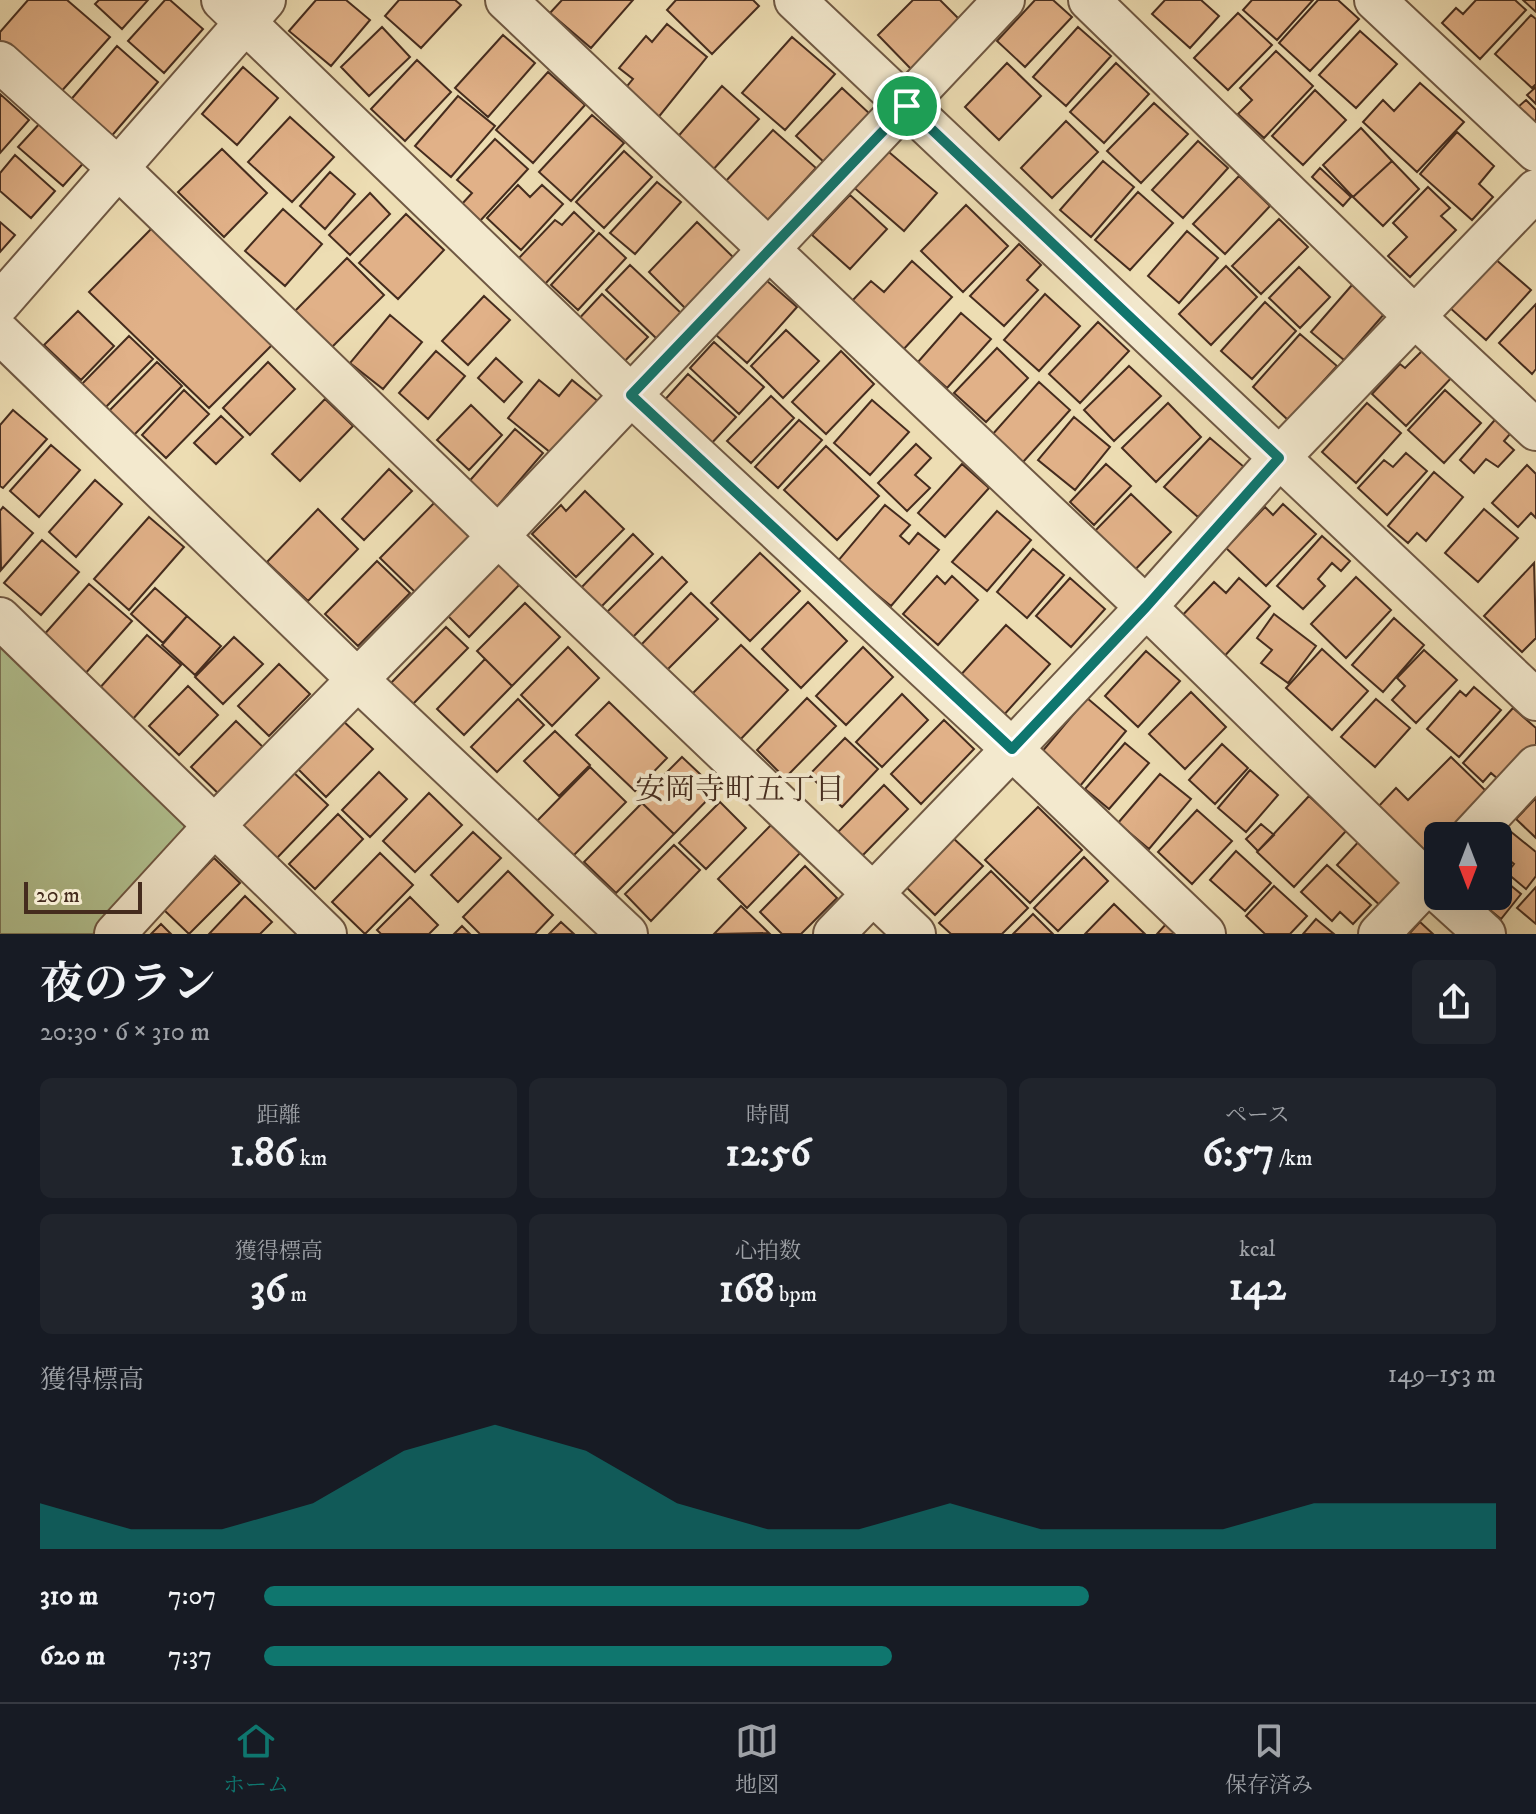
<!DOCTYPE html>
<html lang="ja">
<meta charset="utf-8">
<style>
body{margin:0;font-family:"IM FELL DW Pica","Noto Serif JP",serif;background:#20242c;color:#f1f3f6;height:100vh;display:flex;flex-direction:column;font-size:30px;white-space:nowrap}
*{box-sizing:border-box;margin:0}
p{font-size:26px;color:#9ea1a6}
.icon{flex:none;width:44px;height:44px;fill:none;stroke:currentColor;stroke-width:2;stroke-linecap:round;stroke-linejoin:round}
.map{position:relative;height:934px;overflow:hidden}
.side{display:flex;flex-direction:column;background:#171b24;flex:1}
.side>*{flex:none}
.needle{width:52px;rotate:180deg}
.buttons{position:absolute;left:1424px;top:822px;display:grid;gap:16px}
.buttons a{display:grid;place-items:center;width:88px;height:88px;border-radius:12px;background:#171b24;box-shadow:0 8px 32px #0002;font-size:40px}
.scale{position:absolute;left:24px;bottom:20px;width:118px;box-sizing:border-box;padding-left:8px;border:4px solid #452c1e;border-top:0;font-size:22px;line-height:28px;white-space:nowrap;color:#452c1e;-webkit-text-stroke:6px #f3e9ce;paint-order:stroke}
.pin{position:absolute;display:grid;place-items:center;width:68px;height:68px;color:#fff;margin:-34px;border:4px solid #fff;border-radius:50%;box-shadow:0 2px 8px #0007}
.round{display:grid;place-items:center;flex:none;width:84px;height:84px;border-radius:12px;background:#20242c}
.summary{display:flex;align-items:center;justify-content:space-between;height:136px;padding:0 40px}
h1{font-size:44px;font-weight:700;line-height:60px}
.stats{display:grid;grid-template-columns:repeat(3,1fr);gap:12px;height:136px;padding:8px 40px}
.stats div{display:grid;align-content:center;border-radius:12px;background:#20242c;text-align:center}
.stats b{font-size:40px;font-weight:700}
.stats small{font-size:22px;font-weight:400}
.stats p{font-size:22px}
.chart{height:224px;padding:16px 40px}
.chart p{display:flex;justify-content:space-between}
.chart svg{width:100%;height:144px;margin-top:8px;fill:#0f766e;opacity:.7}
ul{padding:0 40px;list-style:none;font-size:26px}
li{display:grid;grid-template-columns:128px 96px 1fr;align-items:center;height:60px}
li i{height:20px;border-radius:10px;background:#0f766e}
.tabs{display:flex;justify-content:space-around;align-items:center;height:112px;border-top:2px solid #363941;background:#171b24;font-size:22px;color:#9ea1a6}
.tabs a{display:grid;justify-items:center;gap:4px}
.tabs .active{color:#0f766e}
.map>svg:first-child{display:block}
.green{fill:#b2c291;stroke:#7c7758;stroke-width:2}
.building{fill:#e1b188;stroke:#452c1e;stroke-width:2}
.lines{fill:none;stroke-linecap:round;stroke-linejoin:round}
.street-casing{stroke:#6f5843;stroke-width:44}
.street{stroke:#f3e9ce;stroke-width:40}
.route-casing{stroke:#fff;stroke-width:16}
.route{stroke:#0f766e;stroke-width:10}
.labels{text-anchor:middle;stroke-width:8;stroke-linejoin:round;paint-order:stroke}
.neighbourhood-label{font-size:30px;fill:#452c1e;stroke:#f3e9ce}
</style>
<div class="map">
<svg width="1536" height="934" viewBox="0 0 1536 934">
<rect width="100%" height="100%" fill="#edddb3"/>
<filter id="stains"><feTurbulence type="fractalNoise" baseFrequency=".0025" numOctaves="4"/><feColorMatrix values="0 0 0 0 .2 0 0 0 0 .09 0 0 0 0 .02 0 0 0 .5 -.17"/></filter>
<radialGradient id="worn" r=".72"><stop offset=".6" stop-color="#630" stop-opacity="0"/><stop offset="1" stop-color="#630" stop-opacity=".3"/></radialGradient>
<path class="green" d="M0,637L182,811L186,837L93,934H0Z"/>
<path class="building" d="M28,0H67L110,37L59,94L0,41V32Z
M99,0H148L122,29L95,4Z
M165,0H170L203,29L164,73L128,41Z
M316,0H346L370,20L331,66L289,31Z
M399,0H455L461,5L421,48L385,16Z
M562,0H633L591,48L550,13Z
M676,0H753L759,6L712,54L667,10Z
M913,0H940L960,20L911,69L878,35Z
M1035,0H1053L1072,17L1025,67L997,41Z
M1165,0H1201L1219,16L1190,48L1152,14Z
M1252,0H1313L1277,40L1243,10Z
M1318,0H1338L1359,19L1310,71L1279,43Z
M1476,0H1515L1526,10L1480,59L1442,23L1456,8L1463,14Z
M1523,0H1536V12Z
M1238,13L1272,45L1228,90L1194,58Z
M1531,15L1536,19V84L1532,88L1495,54Z
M667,24L707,57L657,119L623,91L633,79L619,68L646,36L652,42Z
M382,27L410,57L369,96L341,67Z
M1078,27L1111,56L1066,106L1033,77Z
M1360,31L1397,64L1356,108L1319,75Z
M503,35L535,63L488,117L455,88Z
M792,37L835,74L785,130L742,93Z
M117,46L158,82L109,139L68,103Z
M1276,51L1313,86L1264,138L1238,114L1252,100L1240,88Z
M417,60L451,92L405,141L371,109Z
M1007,63L1041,96L999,140L965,107Z
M1116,63L1149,94L1104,143L1070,112Z
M243,67L278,98L237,145L202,114Z
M548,72L585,105L533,163L496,130Z
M1420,83L1464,122L1417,172L1363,122L1383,100L1394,111Z
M722,86L759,119L711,172L675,140Z
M1536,87V104L1527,95Z
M842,88L871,115L826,164L796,136Z
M1315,90L1346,120L1303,165L1272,136Z
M0,94L29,120L0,153Z
M458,96L495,126L451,177L415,146Z
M1526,100L1536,110V127L1518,107Z
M1154,103L1188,134L1141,183L1107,151Z
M592,115L624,143L571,201L539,172Z
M290,117L334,157L292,202L248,162Z
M42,121L87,159L63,186L18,147Z
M1066,121L1098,152L1052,198L1021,168Z
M1361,128L1392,161L1353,197L1323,165Z
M773,130L816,168L767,221L725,182Z
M1457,132L1494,166L1479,184L1493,197L1472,220L1420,174Z
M495,139L528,169L480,221L462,204L472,193L457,180Z
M1198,141L1228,168L1183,218L1152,190Z
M883,147L937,193L904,231L851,185Z
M222,149L267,193L224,237L178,192Z
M624,151L652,177L604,228L576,202Z
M15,155L55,191L31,218L0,191V173Z
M1103,161L1134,187L1091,237L1060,210Z
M1392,161L1419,189L1383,226L1353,197Z
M1320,168L1351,197L1343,206L1312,177Z
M330,172L355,194L325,229L300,206Z
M1239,176L1270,206L1225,254L1193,224Z
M657,182L681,202L635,254L610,233Z
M518,185L530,197L542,185L563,204L521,250L487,218Z
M1428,187L1450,208L1441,216L1456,230L1410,277L1388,256L1407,237L1393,223Z
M1138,192L1173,223L1130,270L1095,240Z
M370,193L390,214L350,255L329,235Z
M850,195L887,229L850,269L812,235Z
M966,205L1008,246L963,292L921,251Z
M283,209L322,244L285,286L245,251Z
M574,212L594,231L545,284L518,259L555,220L562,225Z
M406,214L444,250L398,299L359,263Z
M1279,219L1308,247L1261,294L1232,266Z
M0,222L15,235L0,252Z
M697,222L735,259L686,309L649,272Z
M155,225L275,342L209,408L89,292Z
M1187,231L1218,258L1179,303L1148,276Z
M599,233L626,258L578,310L551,285Z
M1019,244L1041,265L1027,280L1038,290L1004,326L970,296Z
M347,258L384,295L332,347L295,311Z
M1494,258L1531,290L1486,340L1449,307Z
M912,261L952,297L902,351L850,303L871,281L884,292Z
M630,265L681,313L657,339L606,290Z
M1226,266L1257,297L1211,345L1179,314Z
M1299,267L1330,297L1300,328L1269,298Z
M766,280L797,307L747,363L716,335Z
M1352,285L1385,313L1344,360L1311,332Z
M602,294L648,337L620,366L575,323Z
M1045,294L1080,326L1039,371L1004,340Z
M484,296L510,320L468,365L442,341Z
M1265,302L1296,331L1252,379L1221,351Z
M1536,304V369L1532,374L1499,343Z
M78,311L114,346L81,380L44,345Z
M961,313L991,339L947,388L918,362Z
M390,315L422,342L383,389L350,363Z
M1098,322L1129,351L1080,403L1049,374Z
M786,330L819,361L783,398L751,366Z
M1300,334L1337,366L1288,420L1253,387Z
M129,336L153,359L101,412L77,389Z
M714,342L764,387L739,414L690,368Z
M997,348L1028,378L986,422L954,393Z
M1425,348L1454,375L1406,426L1372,394L1400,364L1405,368Z
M436,351L465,376L428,419L399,393Z
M841,351L874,384L826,434L792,402Z
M496,358L522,382L504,402L478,378Z
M157,362L182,386L133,436L108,412Z
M268,362L295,389L250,435L223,408Z
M1129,366L1161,396L1114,441L1084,410Z
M688,374L736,417L709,446L661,404Z
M539,380L559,396L572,380L600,403L556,457L508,418Z
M1039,382L1070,410L1023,462L992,435Z
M184,390L209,414L166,458L142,435Z
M1445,390L1481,423L1444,463L1408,430Z
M771,396L794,418L751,463L727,441Z
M325,399L353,426L300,481L272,454Z
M872,400L909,432L870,475L834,443Z
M1168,403L1201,437L1156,482L1122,448Z
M1367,403L1401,433L1356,483L1322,452Z
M471,405L502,435L469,470L437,440Z
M13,410L47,439L3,488L0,486V425Z
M1500,414L1516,427L1504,441L1514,450L1498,467L1486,459L1474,473L1460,460Z
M221,416L243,437L216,464L194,443Z
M1074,417L1110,447L1075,490L1038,460Z
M799,420L822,440L778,488L755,467Z
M515,429L543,453L495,509L466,485Z
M1210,438L1244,467L1198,517L1164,487Z
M916,444L931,458L915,475L930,488L907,511L878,483Z
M51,445L80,470L39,517L10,491Z
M826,446L879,496L837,540L784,490Z
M1406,453L1427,471L1387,515L1358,488L1384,460L1393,467Z
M962,464L989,488L945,537L918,513Z
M1106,464L1131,486L1094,525L1070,502Z
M1527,465L1536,474V518L1531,513L1518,527L1492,503Z
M389,469L412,491L364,540L342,519Z
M1434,472L1463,497L1426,541L1417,533L1408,543L1388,526Z
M95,480L122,504L76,557L49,532Z
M585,491L624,529L576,577L532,534L561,505L566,511Z
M1131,494L1171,532L1131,574L1090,536Z
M440,497L476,531L416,593L380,558Z
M1283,504L1316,534L1266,586L1226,548L1265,507L1273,515Z
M885,505L910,525L900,536L909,544L918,533L939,550L891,606L837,562Z
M3,507L33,533L1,570L0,511Z
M318,509L358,549L308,601L267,562Z
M1484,509L1518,538L1478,582L1445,553Z
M997,511L1031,540L987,591L952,562Z
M149,517L184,547L129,610L94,579Z
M633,534L653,554L598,610L578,591Z
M1322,536L1350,561L1341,571L1332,563L1318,579L1325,586L1303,609L1277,586Z
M42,540L79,572L41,615L4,583Z
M1033,549L1064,575L1027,618L997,592Z
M760,553L800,591L750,641L711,603Z
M662,557L687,582L632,638L606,613Z
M377,561L410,593L358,646L325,614Z
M502,561L523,581L469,637L448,616Z
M1534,563L1536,638L1522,652L1484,616Z
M937,576L945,584L952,576L978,600L938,645L903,614Z
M1356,577L1391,610L1346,658L1311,624Z
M1070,578L1105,609L1071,647L1036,616Z
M1239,578L1270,606L1221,660L1178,620L1214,582L1226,593Z
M89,584L132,621L84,675L42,637Z
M155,588L187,616L163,643L131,614Z
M691,593L718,619L666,671L640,646Z
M808,602L847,641L801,688L762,649Z
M525,603L560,637L512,686L477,651Z
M1274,614L1316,646L1288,683L1261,663L1272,650L1257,638Z
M187,616L221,646L195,675L162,645Z
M1394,618L1424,645L1383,692L1352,665Z
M1006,625L1050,664L1002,717L958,678Z
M446,627L468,648L410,707L388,686Z
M147,635L181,665L132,720L98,690Z
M234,637L263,664L223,704L195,677Z
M741,645L788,690L737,743L689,697Z
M568,647L599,678L552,726L521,695Z
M863,647L893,677L846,725L816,696Z
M1322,649L1368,691L1332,730L1286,688Z
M1424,650L1457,680L1416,723L1392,700L1405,686L1397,678Z
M1146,651L1180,681L1138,727L1105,696Z
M485,659L512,686L464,735L437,709Z
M279,664L310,694L269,736L238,706Z
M188,686L218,715L179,755L149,726Z
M1474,687L1501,710L1459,757L1427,729L1460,691L1466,696Z
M1191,692L1226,727L1185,769L1149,734Z
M902,694L928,720L882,767L856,742Z
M807,698L836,726L785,778L757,750Z
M1087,698L1126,731L1080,786L1041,753Z
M518,699L544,725L497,772L471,747Z
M1376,699L1410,728L1375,767L1341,737Z
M609,702L667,758L635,791L576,735Z
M1513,708L1536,728V753L1506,786L1491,773L1483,782L1463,763Z
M341,719L373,749L326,797L295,766Z
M944,720L974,749L921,804L891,774Z
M236,721L268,752L223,798L191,767Z
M555,731L590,765L559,796L524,761Z
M845,738L878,769L842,807L809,775Z
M1125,743L1149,763L1109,809L1085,789Z
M1222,744L1248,768L1215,804L1189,780Z
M682,757L717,790L674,834L639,800Z
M1451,757L1488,793L1446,836H1438V845L1426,856L1377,808L1396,788L1408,800Z
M590,767L626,802L572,857L536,822Z
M291,770L328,805L275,860L238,824Z
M1250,770L1278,795L1246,832L1218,808Z
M379,772L407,799L370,837L342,810Z
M1160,774L1191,799L1149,849L1118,823Z
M884,785L908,809L862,856L838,832Z
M429,793L462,825L415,872L383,841Z
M1309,796L1346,831L1294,887L1257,852Z
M1536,798V838L1516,819Z
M720,802L746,828L706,869L679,843Z
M642,803L674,834L616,893L584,862Z
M1038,807L1082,850L1030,903L985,860Z
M1197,810L1232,841L1192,884L1158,852Z
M338,814L363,839L315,889L289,864Z
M1261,824L1274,835L1258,851L1246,839Z
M771,825L800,853L747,908L718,879Z
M1510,831L1536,852V876L1526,889L1507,873L1514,864L1498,851V845Z
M473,832L501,858L458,902L431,875Z
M952,837L983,866L935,915L904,885Z
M1363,837L1404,876L1397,885L1403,892L1386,911L1337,865Z
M674,845L700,870L651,921L625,894Z
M1236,851L1271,883L1245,911L1210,880Z
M380,853L413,885L365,934L332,902Z
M1084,857L1108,881L1058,931L1034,908Z
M214,858L240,883L189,934L164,910Z
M1327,865L1371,905L1353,924L1340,912L1332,921L1301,892Z
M805,866L837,898L801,934H782L760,912Z
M508,871L553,915L535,934H480L463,917Z
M991,871L1028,908L1002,934H951L939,923Z
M1498,875L1521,894L1501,919L1473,896H1498Z
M1274,886L1307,916L1290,934H1265L1246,916Z
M1536,887V924L1517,908Z
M245,896L272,922L260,934H209Z
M410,897L438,925L429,934H381L377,930Z
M1114,904L1145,934H1085Z
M741,906L769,933L714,934Z
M1033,914L1053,934H1013Z
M1316,919L1334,934H1303Z
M561,922L574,934H549Z
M1420,922L1433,934H1409Z
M1167,923L1178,934H1157Z
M161,924L171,934H151Z
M462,926L470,934H454Z"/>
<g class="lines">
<defs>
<path id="street" d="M222,0L631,395L1012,749L1205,934
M506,0L1146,607L1438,892
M795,0L1536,700
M1089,0L1415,317L1536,430
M1375,0L1536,151
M0,62L118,168L498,536L915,934
M0,303L265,0
M0,333L357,679L627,934
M0,618L326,934
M1471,836L1536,766
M1443,896L1485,934
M115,934L213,827L498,536L1004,0
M834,934L1012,749L1146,607L1279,458L1536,190
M1379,934L1438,872"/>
</defs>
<use href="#street" class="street-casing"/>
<use href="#street" class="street"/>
</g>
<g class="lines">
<defs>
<path id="route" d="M907,106L1279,458L1146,607L1012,749L631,395Z"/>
</defs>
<use href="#route" class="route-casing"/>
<use href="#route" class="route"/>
</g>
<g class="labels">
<g class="neighbourhood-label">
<text x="740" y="799">安岡寺町五丁目</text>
</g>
</g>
<rect width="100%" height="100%" filter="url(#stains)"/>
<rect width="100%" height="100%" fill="url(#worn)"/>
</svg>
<div class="buttons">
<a><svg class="needle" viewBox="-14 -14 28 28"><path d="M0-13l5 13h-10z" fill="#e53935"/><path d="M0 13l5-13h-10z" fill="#9ea1a6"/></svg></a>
</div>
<div class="scale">20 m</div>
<div class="pin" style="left:907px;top:106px;background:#1e9e55"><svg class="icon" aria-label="arrive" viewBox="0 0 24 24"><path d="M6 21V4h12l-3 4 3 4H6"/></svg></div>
</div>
<section class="side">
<div class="summary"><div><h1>夜のラン</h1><p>20:30 · 6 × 310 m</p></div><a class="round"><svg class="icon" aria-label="share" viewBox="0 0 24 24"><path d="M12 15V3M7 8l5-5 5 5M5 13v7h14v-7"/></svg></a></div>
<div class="stats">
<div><p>距離</p><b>1.86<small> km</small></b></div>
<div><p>時間</p><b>12:56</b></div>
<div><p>ペース</p><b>6:57<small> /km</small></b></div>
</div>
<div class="stats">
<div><p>獲得標高</p><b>36<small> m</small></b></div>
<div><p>心拍数</p><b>168<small> bpm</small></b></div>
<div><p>kcal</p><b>142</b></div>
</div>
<div class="chart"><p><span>獲得標高</span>149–153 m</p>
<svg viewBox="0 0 160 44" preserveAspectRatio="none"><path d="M0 44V30L10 38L20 38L30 30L40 14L50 6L60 14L70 30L80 38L90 38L100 30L110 38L120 38L130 38L140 30L150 30L160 30V44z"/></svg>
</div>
<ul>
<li><b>310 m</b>7:07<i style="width:67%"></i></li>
<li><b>620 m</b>7:37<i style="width:51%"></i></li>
</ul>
</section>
<nav class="tabs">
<a class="active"><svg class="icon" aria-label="home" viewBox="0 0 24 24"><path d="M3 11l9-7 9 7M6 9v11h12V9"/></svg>ホーム</a>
<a><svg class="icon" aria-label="map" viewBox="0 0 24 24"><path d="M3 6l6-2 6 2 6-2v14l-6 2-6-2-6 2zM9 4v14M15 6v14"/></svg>地図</a>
<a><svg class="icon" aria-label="saved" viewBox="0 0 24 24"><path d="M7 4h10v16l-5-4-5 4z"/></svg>保存済み</a>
</nav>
